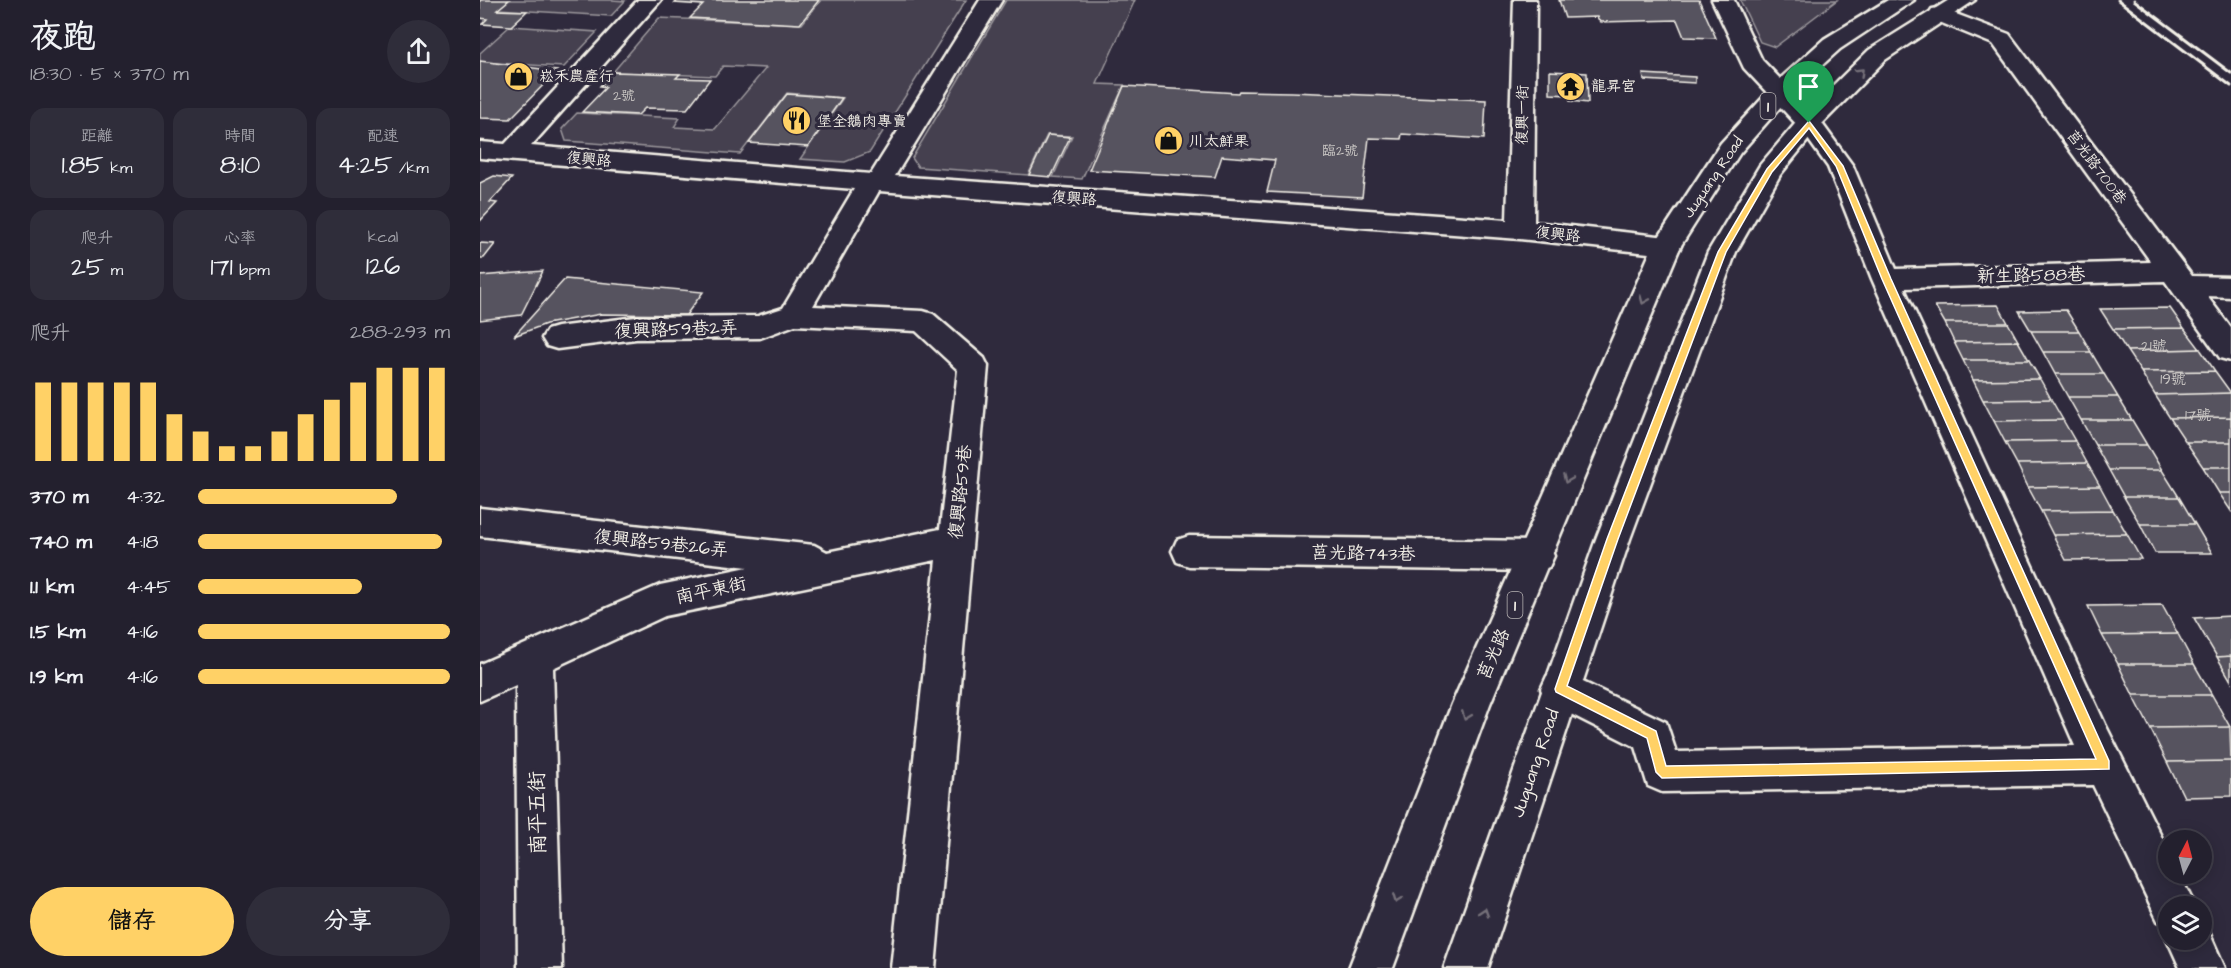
<!DOCTYPE html>
<html lang="zh-TW">
<meta charset="utf-8">
<style>
body{margin:0;font-family:"Architects Daughter","LXGW WenKai TC",sans-serif;background:#2f2d3a;color:#f1f3f6;height:100vh;display:flex;flex-direction:column;font-size:22px;white-space:nowrap}
*{box-sizing:border-box;margin:0}
p{font-size:20px;color:#a3a3aa}
.icon{flex:none;width:33px;height:33px;fill:none;stroke:currentColor;stroke-width:2;stroke-linecap:round;stroke-linejoin:round}
.map{position:relative;flex:1;overflow:hidden}
.details{display:flex;flex-direction:column;background:#23202e;width:480px}
.details>*{flex:none}
.needle{width:39px;rotate:6deg}
.tools{position:absolute;left:1678px;top:830px;display:grid;gap:12px}
.tools a{display:grid;place-items:center;width:54px;height:54px;border-radius:50%;background:#23202e;box-shadow:0 3px 15px #0003,0 0 0 2px #403e4a;font-size:30px}
.pin{position:absolute;display:grid;place-items:center;width:51px;height:51px;color:#fff;margin:-62px -26px;border-radius:50% 50% 50% 0;rotate:-45deg;box-shadow:0 0 6px #0007}
.pin .icon{rotate:45deg}
.round{display:grid;place-items:center;flex:none;width:63px;height:63px;border-radius:32px;background:#2f2d3a}
.summary{display:flex;align-items:center;justify-content:space-between;height:102px;padding:0 30px}
h1{font-size:33px;font-weight:600;line-height:45px}
.figures{display:grid;grid-template-columns:repeat(3,1fr);gap:9px;height:102px;padding:6px 30px}
.figures div{display:grid;align-content:center;border-radius:15px;background:#2f2d3a;text-align:center}
.figures b{font-size:26px;font-weight:600}
.figures small{font-size:16px;font-weight:400}
.figures p{font-size:16px}
.chart{height:168px;padding:12px 30px}
.chart p{display:flex;justify-content:space-between}
.chart svg{width:100%;height:108px;margin-top:6px;stroke:#ffd166;stroke-width:6}
.cta{display:flex;gap:12px;margin-top:auto;padding:12px 30px}
.cta a{flex:1;height:69px;border-radius:36px;background:#ffd166;color:#111;font-size:24px;font-weight:600;line-height:69px;text-align:center}
.cta a+a{background:#2f2d3a;color:#f1f3f6}
ul{padding:0 30px;list-style:none;font-size:20px}
li{display:grid;grid-template-columns:96px 72px 1fr;align-items:center;height:45px}
li i{height:15px;border-radius:8px;background:#ffd166}
main{display:flex;flex:1;min-height:0}
.map>svg:first-child{display:block}
.green{fill:#454050;stroke:#9c989c;stroke-width:1.5}
.building{fill:#56525f;stroke:#f4f1e8;stroke-width:1.5}
.lines{fill:none;stroke-linecap:round;stroke-linejoin:round}
.minor-casing{stroke:#f4f1e8;stroke-width:5}
.major-casing{stroke:#f4f1e8;stroke-width:5}
.minor{fill:#2f2a3d;fill-rule:evenodd}
.major{fill:#2f2a3d;fill-rule:evenodd}
.rail{stroke:#f4f1e8;stroke-width:3}
.oneway{stroke:#747079}
.route{fill:#ffd166;stroke:#fff;stroke-width:1.5;fill-rule:evenodd}
.labels{text-anchor:middle;stroke-width:6;stroke-linejoin:round;paint-order:stroke}
.far-number-label{font-size:14px;fill:#ccc9c6}
.far-poi-label{font-size:15px;fill:#f4f1e8;stroke:#2f2a3d;text-anchor:start}
.far-street-label{font-size:15px;fill:#f4f1e8;stroke:#2f2a3d}
.number-label{font-size:15px;fill:#ccc9c6}
.shield{fill:#2f2a3d;stroke:#b9b5b5;stroke-width:1.5}
.shield-label{font-size:16px;font-weight:bold;fill:#f4f1e8}
.street-label{font-size:18px;fill:#f4f1e8;stroke:#2f2a3d}
.near-street-label{font-size:21px;fill:#f4f1e8;stroke:#2f2a3d}
</style>
<main>
<section class="details">
<div class="summary"><div><h1>夜跑</h1><p>18:30 · 5 × 370 m</p></div><a class="round"><svg class="icon" aria-label="share" viewBox="0 0 24 24"><path d="M12 15V3M7 8l5-5 5 5M5 13v7h14v-7"/></svg></a></div>
<div class="figures">
<div><p>距離</p><b>1.85<small> km</small></b></div>
<div><p>時間</p><b>8:10</b></div>
<div><p>配速</p><b>4:25<small> /km</small></b></div>
</div>
<div class="figures">
<div><p>爬升</p><b>25<small> m</small></b></div>
<div><p>心率</p><b>171<small> bpm</small></b></div>
<div><p>kcal</p><b>126</b></div>
</div>
<div class="chart"><p><span>爬升</span>288–293 m</p>
<svg viewBox="0 0 160 44" preserveAspectRatio="none"><path d="M5 44V12M15 44V12M25 44V12M35 44V12M45 44V12M55 44V25M65 44V32M75 44V38M85 44V38M95 44V32M105 44V25M115 44V19M125 44V12M135 44V6M145 44V6M155 44V6"/></svg>
</div>
<ul>
<li><b>370 m</b>4:32<i style="width:79%"></i></li>
<li><b>740 m</b>4:18<i style="width:97%"></i></li>
<li><b>1.1 km</b>4:45<i style="width:65%"></i></li>
<li><b>1.5 km</b>4:16<i style="width:100%"></i></li>
<li><b>1.9 km</b>4:16<i style="width:100%"></i></li>
</ul>
<div class="cta"><a>儲存</a><a>分享</a></div>
</section>
<div class="map">
<svg width="1751" height="968" viewBox="0 0 1751 968">
<rect width="100%" height="100%" fill="#2f2a3d"/>
<filter id="ink" filterUnits="userSpaceOnUse"><feTurbulence type="fractalNoise" baseFrequency=".0167" numOctaves="2"/><feDisplacementMap in="SourceGraphic" scale="12" xChannelSelector="R" yChannelSelector="G"/><feConvolveMatrix kernelMatrix="1 2 1 2 8 2 1 2 1" color-interpolation-filters="sRGB"/></filter>
<g filter="url(#ink)">
<path class="green" d="M29,0H132L145,1L131,16L18,9Z
M341,0H486L390,152L365,162L320,159L363,98L307,93L260,154L86,141L82,129L97,113L200,118L194,127L235,129L286,68L243,66L235,76L133,72L179,18L322,24Z
M526,0H655L617,84L644,85L602,179L573,177L592,136L567,135L548,175L438,167L432,158Z
M1260,0H1357L1295,47L1280,42Z
M30,26L117,32L84,67L0,62V53Z"/>
<path class="building" d="M0,0H29L17,10L47,11L31,26L2,24L7,19L0,18Z
M198,0H339L320,24L210,18L223,5L195,3Z
M1079,0H1219L1236,38L1204,37L1197,20L1120,22L1117,17L1085,18Z
M0,61L77,71L30,119L0,118Z
M1070,71L1107,73L1108,103L1090,101L1089,95L1070,94Z
M133,72L200,74L196,78L230,79L207,109L165,108L158,115L102,112L126,87L120,86Z
M1163,74L1215,77V83L1164,80Z
M644,86L758,93L759,91L812,92L1006,100L1004,139L922,134L921,139L889,138L882,197L787,192L795,160L742,156L735,177L609,170Z
M307,94L362,98L328,147L269,143Z
M568,135L590,137L571,177L549,175Z
M14,176L32,178L10,202L17,203L0,221V183Z
M0,243L15,244L4,258H0Z
M63,271L41,315L0,320V276Z
M85,279L223,292L206,315L121,314L66,324L34,336Z
M1518,305L1528,323H1465L1455,306Z
M1690,308L1704,328L1633,329L1620,309Z
M1586,310L1599,331H1551L1539,311Z
M1465,323H1528L1538,341L1474,342Z
M1704,328L1720,349L1647,351L1633,329Z
M1551,331H1599L1611,352H1563Z
M1538,341L1549,360H1483L1474,342Z
M1720,349L1735,371L1661,372L1647,351Z
M1563,352H1611L1624,374H1575Z
M1483,360H1549L1560,379L1493,380Z
M1735,371L1751,393L1675,395L1661,372Z
M1575,374H1624L1638,397H1588Z
M1560,379L1571,399L1503,400L1493,380Z
M1751,393V417L1690,418L1675,395Z
M1588,397H1638L1652,420H1601Z
M1571,399L1583,420L1514,421L1503,400Z
M1751,417V442H1706L1690,418Z
M1583,420L1595,441L1525,442L1514,421Z
M1601,420H1652L1667,445H1615Z
M1595,441L1607,463L1537,464L1525,442Z
M1706,442H1751V467H1723Z
M1615,445H1667L1682,470H1629Z
M1607,463L1620,486L1548,487L1537,464Z
M1723,467H1751V493H1739Z
M1629,470H1682L1699,497H1644Z
M1620,486L1633,510L1561,511L1548,487Z
M1739,493H1751V511Z
M1644,497H1699L1715,524H1660Z
M1633,510L1647,534L1573,535L1561,511Z
M1660,524H1715L1732,553H1675Z
M1647,534L1661,559L1586,560L1573,535Z
M1682,605L1698,634L1622,635L1608,606Z
M1751,616V656L1737,657L1714,618Z
M1698,634L1714,664H1638L1622,635Z
M1751,656V681L1737,657Z
M1638,664H1714L1732,695H1653Z
M1653,695H1732L1750,727L1670,728Z
M1750,727L1751,761L1687,762L1670,728Z
M1751,761V796L1704,797L1687,762Z"/>
<g class="lines">
<defs>
<path id="minor" d="M158,0H181L51,146L391,174L500,0H522L415,176L1027,220L1034,0H1056L1054,222L1187,237L1197,239L1201,246L1197,253L1187,255L1040,239L399,191L333,306L443,311L453,314L504,358L508,366L455,968H411L456,560L185,616L73,668L82,968H38L36,685L0,701V664L180,585L268,567L0,536V508L334,545L347,552L460,529L478,370L436,331L315,325L280,338L156,339L77,349L67,346L62,338L67,330L77,327L156,317L278,316L303,308L374,189L0,158V142L25,144Z
M1232,0H1254L1282,60L1338,118L1373,166L1416,269L1671,262L1513,44L1452,19L1449,14L1452,9L1460,8L1529,34L1712,276L1751,277V297L1727,296L1751,328V361L1740,358L1685,281L1424,288L1625,724L1689,852V873H1699L1715,906H1689V926L1678,921L1613,785L1182,792L1168,786L1156,747L1067,702L1061,689L1067,676L1080,671L1186,722L1196,752L1595,746L1392,279L1348,167L1320,128L1264,68Z
M709,536L1057,541L1069,545L1074,556L1069,567L1057,571L709,566L697,562L692,551L697,540Z
M1722,922L1725,923L1745,968H1700L1687,939L1689,934V939H1722Z"/>
<path id="major" d="M1408,0H1434L1360,49L1318,87L1260,153L1200,247L1010,704L913,968H869L972,704L1173,246L1241,143L1302,77L1344,39Z
M1469,0H1495L1405,60L1338,128L1300,175L1256,252L1150,539L1008,968H964L1116,539L1228,252L1280,165L1320,118L1389,50Z"/>
</defs>
<use href="#minor" class="minor-casing"/>
<use href="#major" class="major-casing"/>
<use href="#minor" class="minor"/>
<use href="#major" class="major"/>
<path class="rail" d="M1638,0L1751,86
M1654,0L1751,73"/>
</g>
<defs><path id="oneway-chevron" d="M-2-3.5L2.5 0L-2 3.5" fill="none" stroke-width="1.6" stroke-linecap="round" stroke-linejoin="round" transform="scale(1.5)"/></defs>
<g class="oneway">
<use href="#oneway-chevron" transform="translate(1380 72) rotate(-45)"/>
<use href="#oneway-chevron" transform="translate(1164 300) rotate(113)"/>
<use href="#oneway-chevron" transform="translate(1087 479) rotate(113)"/>
<use href="#oneway-chevron" transform="translate(986 716) rotate(111)"/>
<use href="#oneway-chevron" transform="translate(917 899) rotate(111)"/>
<use href="#oneway-chevron" transform="translate(1004 912) rotate(-72)"/>
</g>
</g>
<path class="route" d="M1329,121L1363,166L1411,279L1629,761V769L1182,778L1176,772L1167,738L1076,692L1075,689L1127,539L1238,252L1287,169ZM1329,128L1356,166L1402,279L1616,759L1186,766L1176,731L1087,686L1138,539L1246,252L1292,172Z"/>
<defs>
<symbol id="shop-disc" viewBox="-11 -11 22 22"><circle r="9.5" fill="#ffd166" stroke="#2f2a3d"/><path d="M-5-2.5h2.3a2.7 3.5 0 0 1 5.4 0H5L5.5 6h-11ZM-1.5-2.5h3a1.5 2.3 0 0 0-3 0Z" fill="#111"/></symbol>
<symbol id="temple-disc" viewBox="-11 -11 22 22"><circle r="9.5" fill="#ffd166" stroke="#2f2a3d"/><path d="M0-6L5-2H3V0L6.5 2.5H4V6H1.5V3h-3V6H-4V2.5H-6.5L-3 0V-2H-5Z" fill="#111"/></symbol>
<symbol id="restaurant-disc" viewBox="-11 -11 22 22"><circle r="9.5" fill="#ffd166" stroke="#2f2a3d"/><path d="M-5-6h1v4h1v-4h1v4h1v-4h1v5L-1.5 .5V6h-2V.5L-5-1ZM5-6V6H3V1.5H1.5Q1.5-4 5-6Z" fill="#111"/></symbol>
</defs>
<g fill-rule="evenodd">
<use href="#shop-disc" x="22" y="60" width="33" height="33"/>
<use href="#temple-disc" x="1074" y="70" width="33" height="33"/>
<use href="#restaurant-disc" x="300" y="104" width="33" height="33"/>
<use href="#shop-disc" x="672" y="124" width="33" height="33"/>
</g>
<g class="labels">
<g class="far-number-label">
<text x="144" y="100">2號</text>
<text x="860" y="155">臨2號</text>
</g>
<g class="far-poi-label">
<text x="59" y="81">崧禾農產行</text>
<text x="1111" y="91">龍昇宮</text>
<text x="337" y="126">堡全鵝肉專賣</text>
<text x="709" y="146">川太鮮果</text>
</g>
<g class="far-street-label">
<text transform="translate(1042 115) rotate(-89)" y="5">復興一街</text>
<text transform="translate(109 159) rotate(5)" y="5">復興路</text>
<text transform="translate(1617 167) rotate(53)" y="5">莒光路700巷</text>
<text transform="translate(1233 177) rotate(-56)" y="5">Juguang Road</text>
<text transform="translate(594 198) rotate(4)" y="5">復興路</text>
<text transform="translate(1078 234) rotate(6)" y="5">復興路</text>
</g>
<g class="number-label">
<text x="1674" y="351">21號</text>
<text x="1693" y="384">19號</text>
<text x="1718" y="420">17號</text>
</g>
<g class="shield">
<rect x="1280.5" y="93" width="15" height="26" rx="4.5"/>
<rect x="1027.5" y="592" width="15" height="26" rx="4.5"/>
</g>
<g class="shield-label">
<text x="1288" y="112">1</text>
<text x="1035" y="611">1</text>
</g>
<g class="street-label">
<text transform="translate(1551 275) rotate(-1)" y="6">新生路588巷</text>
<text transform="translate(196 329) rotate(-2)" y="6">復興路59巷2弄</text>
<text transform="translate(480 492) rotate(-84)" y="6">復興路59巷</text>
<text transform="translate(181 543) rotate(6)" y="6">復興路59巷26弄</text>
<text transform="translate(883 553) rotate(1)" y="6">莒光路743巷</text>
<text transform="translate(231 590) rotate(-12)" y="6">南平東街</text>
<text transform="translate(1013 654) rotate(-66)" y="6">莒光路</text>
<text transform="translate(1055 763) rotate(-71)" y="6">Juguang Road</text>
</g>
<g class="near-street-label">
<text transform="translate(57 813) rotate(-91)" y="7">南平五街</text>
</g>
</g>
</svg>
<div class="tools">
<a><svg class="needle" viewBox="-14 -14 28 28"><path d="M0-13l5 13h-10z" fill="#e53935"/><path d="M0 13l5-13h-10z" fill="#a3a3aa"/></svg></a>
<a><svg class="icon" aria-label="layers" viewBox="0 0 24 24"><path d="M12 4l9 5-9 5-9-5zM3 14l9 5 9-5"/></svg></a>
</div>
<div class="pin" style="left:1329px;top:123px;background:#1e9e55"><svg class="icon" aria-label="arrive" viewBox="0 0 24 24"><path d="M6 21V4h12l-3 4 3 4H6"/></svg></div>
</div>
</main>
